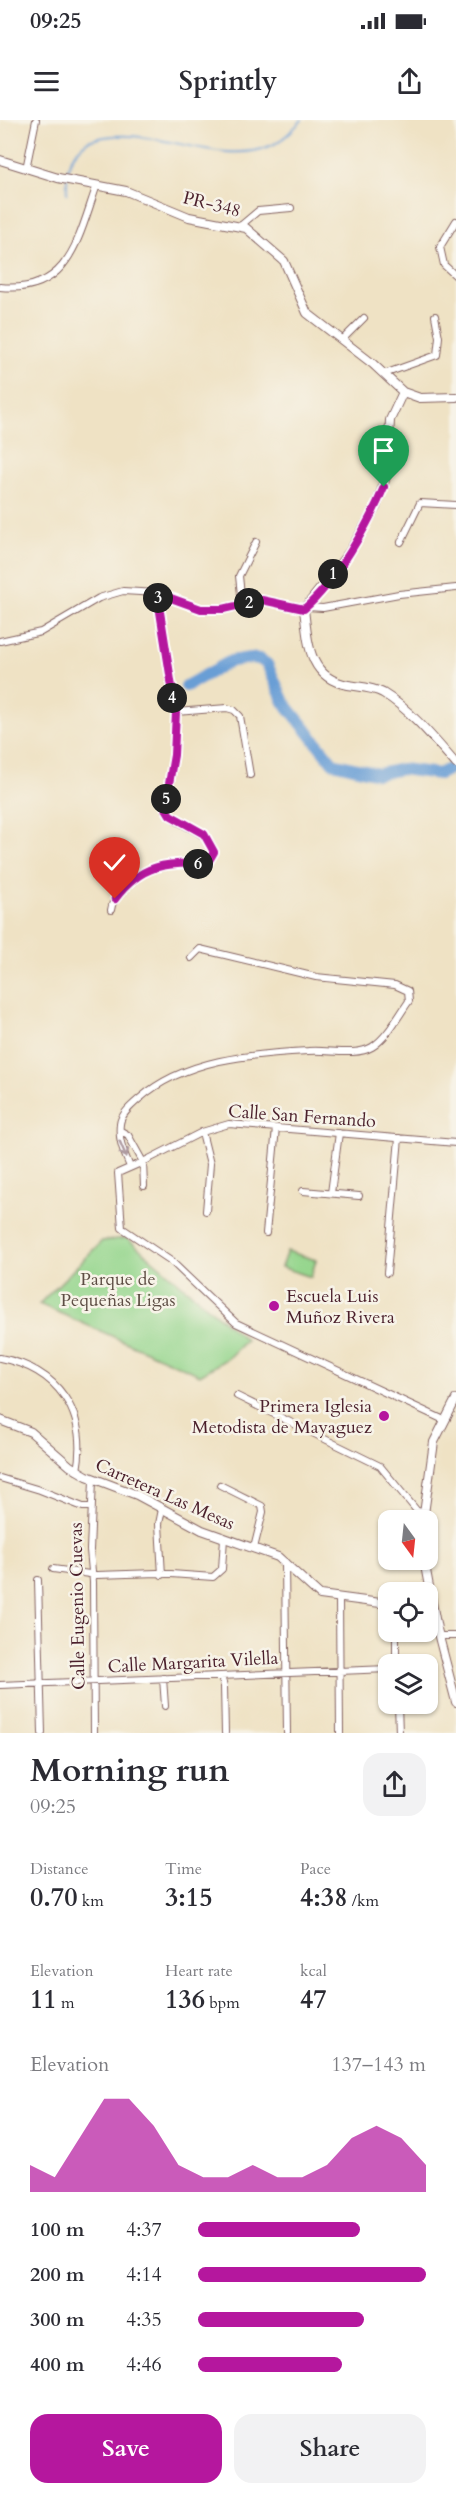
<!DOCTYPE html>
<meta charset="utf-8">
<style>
body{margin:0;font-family:Cardo,serif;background:#f2f2f3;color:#2b2b33;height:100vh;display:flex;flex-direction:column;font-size:22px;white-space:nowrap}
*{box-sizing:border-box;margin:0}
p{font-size:20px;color:#7c7c81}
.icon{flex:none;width:33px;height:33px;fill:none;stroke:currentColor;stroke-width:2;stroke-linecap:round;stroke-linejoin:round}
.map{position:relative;height:1613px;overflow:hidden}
.details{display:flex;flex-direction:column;background:#fff;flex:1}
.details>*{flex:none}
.needle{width:39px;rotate:165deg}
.controls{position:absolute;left:378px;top:1390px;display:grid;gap:12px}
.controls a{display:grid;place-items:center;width:60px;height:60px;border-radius:12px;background:#fff;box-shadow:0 2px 4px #0004;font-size:30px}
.pin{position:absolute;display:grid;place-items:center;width:51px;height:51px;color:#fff;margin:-62px -26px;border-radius:50% 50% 50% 0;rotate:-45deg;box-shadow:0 0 6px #0007}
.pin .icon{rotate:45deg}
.km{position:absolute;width:30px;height:30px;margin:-15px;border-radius:50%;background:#222;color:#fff;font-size:16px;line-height:30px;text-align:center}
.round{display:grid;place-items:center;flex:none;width:63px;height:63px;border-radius:18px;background:#f2f2f3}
.headline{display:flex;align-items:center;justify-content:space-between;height:102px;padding:0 30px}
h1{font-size:33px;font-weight:800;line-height:45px}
.metrics{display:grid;grid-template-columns:repeat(3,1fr);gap:9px;height:102px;padding:6px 30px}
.metrics div{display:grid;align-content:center}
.metrics b{font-size:26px;font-weight:800}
.metrics small{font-size:16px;font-weight:400}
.metrics p{font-size:16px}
.chart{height:168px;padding:12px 30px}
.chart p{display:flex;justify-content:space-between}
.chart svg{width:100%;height:108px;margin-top:6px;fill:#b5179e;opacity:.7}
.cta{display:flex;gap:12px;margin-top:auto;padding:12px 30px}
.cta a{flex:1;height:69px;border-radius:18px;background:#b5179e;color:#fff;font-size:24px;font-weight:800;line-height:69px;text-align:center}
.cta a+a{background:#f2f2f3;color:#2b2b33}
ul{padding:0 30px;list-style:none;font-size:20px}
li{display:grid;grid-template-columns:96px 72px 1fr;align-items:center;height:45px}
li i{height:15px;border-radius:8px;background:#b5179e}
.status{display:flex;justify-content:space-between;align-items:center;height:42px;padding:0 30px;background:#fff;direction:ltr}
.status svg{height:16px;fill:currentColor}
header{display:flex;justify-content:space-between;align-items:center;height:78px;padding:0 30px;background:#fff;font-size:27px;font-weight:800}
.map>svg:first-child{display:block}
.green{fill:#95d68d;stroke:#707a5c;stroke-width:1.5}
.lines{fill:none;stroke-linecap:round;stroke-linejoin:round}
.stream{stroke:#699ed5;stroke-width:2}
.river{stroke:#699ed5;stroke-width:12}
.minor-casing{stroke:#846361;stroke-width:8}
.tertiary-casing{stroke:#846361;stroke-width:10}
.minor{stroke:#fff;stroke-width:6}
.tertiary{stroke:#fff;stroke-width:8}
.oneway{stroke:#ae9aa0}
.route-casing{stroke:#fff;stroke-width:12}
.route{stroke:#b5179e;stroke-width:8}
.poi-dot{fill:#b5179e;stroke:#f7f3e8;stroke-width:2}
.labels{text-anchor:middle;stroke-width:5;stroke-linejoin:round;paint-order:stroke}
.street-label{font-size:18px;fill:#4a1f2b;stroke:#f7f3e8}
.park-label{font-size:18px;fill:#5d4d44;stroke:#f7f3e8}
.poi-label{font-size:18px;fill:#4a1f2b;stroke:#f7f3e8;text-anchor:start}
</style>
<div class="status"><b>09:25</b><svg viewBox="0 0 49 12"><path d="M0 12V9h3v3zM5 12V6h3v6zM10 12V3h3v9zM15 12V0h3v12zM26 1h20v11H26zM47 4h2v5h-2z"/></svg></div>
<header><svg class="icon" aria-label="menu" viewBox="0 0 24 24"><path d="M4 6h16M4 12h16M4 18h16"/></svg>Sprintly<svg class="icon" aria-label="share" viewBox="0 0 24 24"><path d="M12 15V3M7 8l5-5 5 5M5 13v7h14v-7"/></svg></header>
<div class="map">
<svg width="456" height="1613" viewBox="0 0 456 1613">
<rect width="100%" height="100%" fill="#f7f3e8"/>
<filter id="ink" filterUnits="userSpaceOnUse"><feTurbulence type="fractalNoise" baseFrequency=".0167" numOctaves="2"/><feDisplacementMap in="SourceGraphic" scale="12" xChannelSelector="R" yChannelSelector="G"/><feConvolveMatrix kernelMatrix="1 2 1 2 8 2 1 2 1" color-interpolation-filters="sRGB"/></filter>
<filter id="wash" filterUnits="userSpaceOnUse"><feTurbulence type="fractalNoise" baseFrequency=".008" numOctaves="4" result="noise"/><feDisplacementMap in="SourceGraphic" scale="24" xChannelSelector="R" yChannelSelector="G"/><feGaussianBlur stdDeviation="1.35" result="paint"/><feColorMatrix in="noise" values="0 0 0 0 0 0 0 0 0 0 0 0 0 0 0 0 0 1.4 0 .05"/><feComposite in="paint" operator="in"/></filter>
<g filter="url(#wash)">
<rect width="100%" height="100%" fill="#efe2c4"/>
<path class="green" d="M127,1118L246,1220L228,1238L200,1255L39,1184L102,1121Z
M287,1131L316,1140L311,1157L281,1147Z"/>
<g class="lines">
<path class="stream" d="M67,73C67,64 66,54 69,45C71,36 81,26 88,21C148,0 216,49 270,26C283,21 293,9 302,0"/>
<path class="river" d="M186,566L231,541L250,538L259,539L267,544L284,582L333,643L378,654L402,649L439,654L452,648"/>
</g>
</g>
<g filter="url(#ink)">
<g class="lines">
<defs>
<path id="minor" d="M26,49L36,0
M456,101L440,127L444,145L456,156
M239,107L258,91L291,88
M0,167C70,174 78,118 97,65
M342,220L364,198
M384,254L437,235L439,217L435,196
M401,422L420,383L456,385
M242,484L239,456L256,422
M307,487L323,488L399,474L456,468
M0,521L41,512L99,478L123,471L157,473L201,489H223L262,480L304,489
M176,592L227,588L234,590L240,596L250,655
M111,790C112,781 117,776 122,770C143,743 176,743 208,744L214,732C207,706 175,709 165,688L174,635L176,592L157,473
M121,1011L128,1015L143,1042L118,1053L122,1108L171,1141L236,1203L444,1300
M202,1012L210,1044L206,1091
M130,1047C124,1032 118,1021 120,1004C121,994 132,985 139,979C184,939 251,934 308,931C327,929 355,937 372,927C387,918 399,895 409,881L408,871L395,865L316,857L200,829L191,838
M144,1066L143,1042L202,1012L229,1004L456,1023
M303,1071L359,1076
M331,1073L339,1013
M266,1113L276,1008
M387,1153L399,1018
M0,1238C58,1249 88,1292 77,1351
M237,1276L380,1346L417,1391L423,1392
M0,1358L40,1370L83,1387H91
M93,1360L90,1430L93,1462L94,1613
M220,1365L262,1386L263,1392L254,1428
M162,1389L159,1404L162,1455
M285,1442L287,1613
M53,1449L97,1455L157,1453L213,1457L222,1449L224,1418
M38,1460L42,1613
M339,1478L340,1613
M396,1512V1545
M439,1516H456
M221,1556L224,1566L225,1613
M163,1558L165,1586
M0,1565L388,1549
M398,1584L399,1613"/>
<path id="tertiary" d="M0,40L58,58L126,71L189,97L246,108L284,141L307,193L373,244L403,272L420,278L456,277
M403,272L390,300L387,354L376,387L350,431L304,489C308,522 308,558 348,565C360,567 372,567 383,573C411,590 435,620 456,644
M0,1300L31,1312L70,1346L87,1356L137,1375L202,1410L278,1437L320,1475L388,1484
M423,1401L434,1322L456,1279
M424,1440L437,1509L456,1582"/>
</defs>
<use href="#minor" class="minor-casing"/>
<use href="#tertiary" class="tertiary-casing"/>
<use href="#minor" class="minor"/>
<use href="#tertiary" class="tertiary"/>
</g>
<defs><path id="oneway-shaft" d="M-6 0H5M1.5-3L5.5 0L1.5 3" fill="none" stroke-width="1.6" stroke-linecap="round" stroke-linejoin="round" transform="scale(1.5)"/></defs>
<use class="oneway" href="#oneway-shaft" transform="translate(123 1029) rotate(67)"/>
</g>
<g class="lines" filter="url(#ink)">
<defs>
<path id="route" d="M115,779C141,744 166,742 207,744L214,732L204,714L170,695L165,687L174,635L176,592L157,473L201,489H223L262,480L304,489C335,463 369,404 384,367"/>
</defs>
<use href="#route" class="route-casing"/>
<use href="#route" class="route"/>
</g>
<g class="poi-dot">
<circle cx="274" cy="1186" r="6"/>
<circle cx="384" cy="1296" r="6"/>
</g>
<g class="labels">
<g class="street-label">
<text transform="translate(212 84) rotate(14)" y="6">PR-348</text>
<text transform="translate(302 996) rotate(4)" y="6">Calle San Fernando</text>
<text transform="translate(165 1374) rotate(24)" y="6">Carretera Las Mesas</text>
<text transform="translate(77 1486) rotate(-91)" y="6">Calle Eugenio Cuevas</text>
<text transform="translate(193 1542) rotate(-3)" y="6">Calle Margarita Vilella</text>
</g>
<g class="park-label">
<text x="118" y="1165">Parque de<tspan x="118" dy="21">Pequeñas Ligas</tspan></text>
</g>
<g class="poi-label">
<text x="286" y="1182">Escuela Luis<tspan x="286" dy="21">Muñoz Rivera</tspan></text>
<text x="372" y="1292" text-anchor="end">Primera Iglesia<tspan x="372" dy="21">Metodista de Mayaguez</tspan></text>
</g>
</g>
</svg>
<div class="controls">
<a><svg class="needle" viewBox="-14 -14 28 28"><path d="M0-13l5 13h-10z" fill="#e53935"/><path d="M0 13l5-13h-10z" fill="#7c7c81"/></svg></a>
<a><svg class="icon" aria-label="locate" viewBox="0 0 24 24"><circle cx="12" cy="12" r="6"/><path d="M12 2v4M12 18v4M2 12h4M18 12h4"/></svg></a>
<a><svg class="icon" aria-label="layers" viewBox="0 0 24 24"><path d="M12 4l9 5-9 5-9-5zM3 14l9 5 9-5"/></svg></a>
</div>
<div class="pin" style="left:384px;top:367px;background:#1e9e55"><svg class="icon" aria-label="arrive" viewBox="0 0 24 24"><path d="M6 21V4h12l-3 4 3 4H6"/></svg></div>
<div class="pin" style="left:115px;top:779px;background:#d93025"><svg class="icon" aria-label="check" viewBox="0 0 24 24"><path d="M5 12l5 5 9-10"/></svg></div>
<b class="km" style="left:333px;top:454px">1</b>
<b class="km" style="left:249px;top:483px">2</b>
<b class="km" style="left:158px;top:478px">3</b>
<b class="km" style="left:172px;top:578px">4</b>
<b class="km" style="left:166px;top:679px">5</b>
<b class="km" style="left:198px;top:744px">6</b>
</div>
<section class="details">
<div class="headline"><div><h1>Morning run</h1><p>09:25</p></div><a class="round"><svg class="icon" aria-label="share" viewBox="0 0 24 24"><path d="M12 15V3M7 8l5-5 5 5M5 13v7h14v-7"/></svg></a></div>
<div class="metrics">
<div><p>Distance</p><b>0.70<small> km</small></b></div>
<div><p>Time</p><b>3:15</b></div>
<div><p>Pace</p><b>4:38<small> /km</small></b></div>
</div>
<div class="metrics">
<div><p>Elevation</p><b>11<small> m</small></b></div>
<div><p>Heart rate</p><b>136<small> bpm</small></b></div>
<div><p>kcal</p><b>47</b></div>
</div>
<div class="chart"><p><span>Elevation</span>137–143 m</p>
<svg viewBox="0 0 160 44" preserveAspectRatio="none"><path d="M0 44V33L10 38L20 22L30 6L40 6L50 17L60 33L70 38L80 38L90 33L100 38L110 38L120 33L130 22L140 17L150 22L160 33V44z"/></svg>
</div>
<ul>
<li><b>100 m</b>4:37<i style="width:71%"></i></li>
<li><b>200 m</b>4:14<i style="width:100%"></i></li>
<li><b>300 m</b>4:35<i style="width:73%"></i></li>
<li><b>400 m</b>4:46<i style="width:63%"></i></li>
</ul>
<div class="cta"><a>Save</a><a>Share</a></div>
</section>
